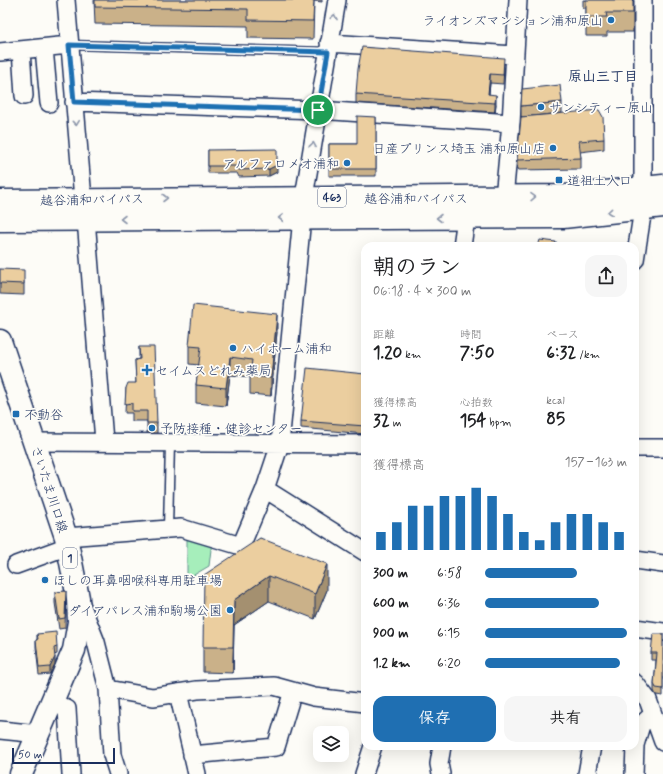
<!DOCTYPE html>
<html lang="ja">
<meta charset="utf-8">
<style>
body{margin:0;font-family:Mynerve,"Klee One",sans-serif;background:#f6f6f6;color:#202124;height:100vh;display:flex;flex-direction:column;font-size:15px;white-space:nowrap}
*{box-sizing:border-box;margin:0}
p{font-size:13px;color:#757577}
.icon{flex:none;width:22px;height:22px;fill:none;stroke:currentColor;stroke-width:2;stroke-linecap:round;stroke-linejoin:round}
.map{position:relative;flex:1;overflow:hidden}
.drawer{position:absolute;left:361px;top:242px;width:278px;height:508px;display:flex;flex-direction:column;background:#fff;border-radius:12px;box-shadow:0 4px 16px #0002}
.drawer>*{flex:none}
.buttons{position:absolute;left:313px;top:726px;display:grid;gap:8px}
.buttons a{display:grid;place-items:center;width:36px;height:36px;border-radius:8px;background:#fff;box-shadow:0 4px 16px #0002;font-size:20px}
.scale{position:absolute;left:12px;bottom:10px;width:103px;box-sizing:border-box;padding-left:4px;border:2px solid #1b2f5e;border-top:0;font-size:11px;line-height:14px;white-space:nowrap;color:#1b2f5e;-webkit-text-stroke:3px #fdfcf7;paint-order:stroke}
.pin{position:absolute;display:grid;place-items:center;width:34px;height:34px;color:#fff;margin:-17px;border:2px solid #fff;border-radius:50%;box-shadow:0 1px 4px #0007}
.round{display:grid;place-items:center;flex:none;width:42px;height:42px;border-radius:12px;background:#f6f6f6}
.head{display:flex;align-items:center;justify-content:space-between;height:68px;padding:0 12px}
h1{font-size:22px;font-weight:700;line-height:30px}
.figures{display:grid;grid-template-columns:repeat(3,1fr);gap:6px;height:68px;padding:4px 12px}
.figures div{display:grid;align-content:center}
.figures b{font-size:17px;font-weight:700}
.figures small{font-size:11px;font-weight:400}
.figures p{font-size:11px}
.chart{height:112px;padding:8px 12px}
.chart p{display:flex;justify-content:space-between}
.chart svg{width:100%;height:72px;margin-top:4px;stroke:#1f6fb2;stroke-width:6}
.cta{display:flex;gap:8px;margin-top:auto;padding:8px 12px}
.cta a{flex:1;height:46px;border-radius:12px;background:#1f6fb2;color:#fff;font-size:16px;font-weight:700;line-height:46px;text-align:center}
.cta a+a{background:#f6f6f6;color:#202124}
ul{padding:0 12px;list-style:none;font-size:13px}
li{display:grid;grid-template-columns:64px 48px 1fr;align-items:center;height:30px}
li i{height:10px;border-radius:5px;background:#1f6fb2}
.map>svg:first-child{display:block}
.green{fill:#a6eebb;stroke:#608e8c}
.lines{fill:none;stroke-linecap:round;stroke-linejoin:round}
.lane-casing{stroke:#1b2f5e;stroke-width:11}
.street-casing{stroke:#1b2f5e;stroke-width:20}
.primary-casing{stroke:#1b2f5e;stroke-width:25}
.highway-casing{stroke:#1b2f5e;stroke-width:25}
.lane{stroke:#fdfcf7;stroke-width:8}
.street{stroke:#fdfcf7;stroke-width:17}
.primary{stroke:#fdfcf7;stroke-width:22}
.highway{stroke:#fdfcf7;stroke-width:22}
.wall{fill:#cab189;stroke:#1b2f5e}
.shaded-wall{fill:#a4906f;stroke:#1b2f5e}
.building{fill:#ebce9f;stroke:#1b2f5e}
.oneway{stroke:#8c96aa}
.route-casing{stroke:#fff;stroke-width:8}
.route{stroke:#1f6fb2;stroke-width:5}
.poi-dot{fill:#1f6fb2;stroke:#fdfcf7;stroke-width:1.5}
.labels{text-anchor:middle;stroke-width:3.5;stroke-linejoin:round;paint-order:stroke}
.shield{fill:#fdfcf7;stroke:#5f6c8c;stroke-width:1}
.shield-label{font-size:12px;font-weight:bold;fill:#1b2f5e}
.poi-label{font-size:13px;fill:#1b2f5e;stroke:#fdfcf7;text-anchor:start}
.street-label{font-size:13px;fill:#1b2f5e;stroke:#fdfcf7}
.neighbourhood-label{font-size:14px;font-weight:bold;fill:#1b2f5e;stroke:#fdfcf7}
</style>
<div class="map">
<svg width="663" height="774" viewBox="0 0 663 774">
<rect width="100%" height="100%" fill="#fdfcf7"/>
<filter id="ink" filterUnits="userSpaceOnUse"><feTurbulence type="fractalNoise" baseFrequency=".025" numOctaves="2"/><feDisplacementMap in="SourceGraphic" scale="8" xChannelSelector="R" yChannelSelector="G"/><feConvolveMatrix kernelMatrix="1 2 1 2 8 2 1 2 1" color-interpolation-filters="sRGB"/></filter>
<g filter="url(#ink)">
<path class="green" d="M187,534L212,541L209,566L187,579Z"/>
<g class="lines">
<defs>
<path id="lane" d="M69,45L327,52
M168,529L170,443"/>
<path id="street" d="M66,0L83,199
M329,43L514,55
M44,48L49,103
M21,50L24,96
M0,52L69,45
M74,102L318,110L511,123
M504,198L511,123L518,0
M86,219L104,441
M462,246L466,218
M635,260L643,209V0
M34,442L365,444
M635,448H663
M265,489L365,552
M66,537L181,528L241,546L265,489L280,444L304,197L337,0
M635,560L663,564
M16,565L68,546
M81,604L96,642L108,689L112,755L118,774
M635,628L663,632
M635,683L648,700L663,742
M108,689L153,697L197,690L274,686L314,697L365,703
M178,693L197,774
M52,702L67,709L71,774
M0,730L39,734
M635,745L641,725L653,714
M192,755L276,747L293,691
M364,774L373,746
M441,774L439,764L442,746
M589,774H587L592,746
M634,774L635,746"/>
<path id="primary" d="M0,341L66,537L78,598L79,622L74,650L21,774"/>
<path id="highway" d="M0,201L566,196L663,186
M0,220L563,217L663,206"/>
</defs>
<use href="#lane" class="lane-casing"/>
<use href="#street" class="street-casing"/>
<use href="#primary" class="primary-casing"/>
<use href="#highway" class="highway-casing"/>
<use href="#lane" class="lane"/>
<use href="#street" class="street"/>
<use href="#primary" class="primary"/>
<use href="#highway" class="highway"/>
</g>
<path class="wall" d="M94,0H322V2L314,1L313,39L248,38V26L95,24Z
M583,0H633V32H607V36H586V8H583Z
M504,67L503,84L490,83L489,94L496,104L495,112L356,103V94Z
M562,102V113L521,117V106Z
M376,117V176H329V144H357Z
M521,117L604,139V149L580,152L581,158V169L517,170V160Z
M208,150L277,172L269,176L239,177L237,173H208Z
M0,269L24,281V295L0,294Z
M277,332L271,396L250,394V377L230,375L226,406L196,403V385L199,365L189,364V346Z
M139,347L157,423V433H147V421H132V413H125L126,388L136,383L135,360L139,359Z
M365,374V434L301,428V421Z
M260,538L327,590L315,619L269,601L234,625L233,673L203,672V647Z
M66,591L65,628L59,629L55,603V592Z
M37,634L57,647V654L54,655L55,664L50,674L39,675L36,647V640L37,639Z
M663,634V696L656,695L654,691V684L656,660H651V653Z"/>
<path class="shaded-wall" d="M490,74V83L488,103V94Z
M496,95V104L495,112V103Z
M277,165V172L269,176V169Z
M277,314V332L271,396V378Z
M230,357V375L226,406V388Z
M327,564V590L315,619V594Z
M269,576V601L234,625L233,673L234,600Z
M55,657V664L50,674V667Z"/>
<path class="building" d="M95,0H314L313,21L248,20V9L95,7Z
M586,0H633V13H606L607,17H586Z
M362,47L504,58L503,75L490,74L488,94L496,95L495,103L356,94L358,69Z
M560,85L562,102L521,106L522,89Z
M599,110L603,117L604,139L579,141L581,158L517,160L521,117Z
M357,116L376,117V169H329V144H357Z
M277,149V165L269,169L239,170L237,166H208V150Z
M540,240L556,242L555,246H538Z
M0,269L24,270V284L0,283Z
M193,305L277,314L271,378L250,376L252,360L230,357L226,388L196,385L201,347L189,346Z
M139,347H154L157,423H147V411H132V403L125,404L126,388L128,383H136L135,360L140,359Z
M307,368L365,374V426L301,421Z
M260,538L327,564L315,594L269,576L234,600L233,647H203L204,575Z
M66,591L65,618L59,619L55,592Z
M56,632L57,647L54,648L55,657L50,667L39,668L36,640L38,639L37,634Z
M653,634H663V689L656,688L654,684L657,653H651Z"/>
<defs><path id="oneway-chevron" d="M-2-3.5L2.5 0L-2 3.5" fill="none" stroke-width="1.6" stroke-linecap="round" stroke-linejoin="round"/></defs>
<g class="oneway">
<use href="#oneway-chevron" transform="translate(334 17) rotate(-80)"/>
<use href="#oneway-chevron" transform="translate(76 123) rotate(84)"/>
<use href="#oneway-chevron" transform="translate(313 145) rotate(-81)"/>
<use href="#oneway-chevron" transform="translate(533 197) rotate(-1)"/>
<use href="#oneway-chevron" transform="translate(165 198)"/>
<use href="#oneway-chevron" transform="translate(610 212) rotate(174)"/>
<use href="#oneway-chevron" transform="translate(281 218) rotate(180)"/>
<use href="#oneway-chevron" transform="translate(439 218) rotate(180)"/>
<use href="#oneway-chevron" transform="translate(123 219) rotate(180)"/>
</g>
</g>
<g class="lines" filter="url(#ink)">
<defs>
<path id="route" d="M69,45L328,52L318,110L74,102Z"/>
</defs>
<use href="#route" class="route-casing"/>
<use href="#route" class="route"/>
</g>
<g class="poi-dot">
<circle cx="611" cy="20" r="4"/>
<circle cx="541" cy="107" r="4"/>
<circle cx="553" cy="148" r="4"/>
<circle cx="347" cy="163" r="4"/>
<rect x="555" y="176" width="8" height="8" rx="2"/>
<circle cx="233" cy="348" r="4"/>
<path d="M145 364h4v4h4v4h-4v4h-4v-4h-4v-4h4z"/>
<rect x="12" y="410" width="8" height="8" rx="2"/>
<circle cx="152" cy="428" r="4"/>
<circle cx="45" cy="580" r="4"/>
<circle cx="230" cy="610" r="4"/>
</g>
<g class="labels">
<g class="shield">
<rect x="318" y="187" width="28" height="20" rx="3"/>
<rect x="63" y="548" width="14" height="20" rx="3"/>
</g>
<g class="shield-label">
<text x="332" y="201">463</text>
<text x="70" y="562">1</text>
</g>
<g class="poi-label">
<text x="603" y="25" text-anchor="end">ライオンズマンション浦和原山</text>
<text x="549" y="112">サンシティー原山</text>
<text x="545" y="153" text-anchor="end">日産プリンス埼玉 浦和原山店</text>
<text x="339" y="168" text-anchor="end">アルファロメオ浦和</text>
<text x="567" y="185">道祖土入口</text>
<text x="241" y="353">ハイホーム浦和</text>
<text x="155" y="375">セイムスどれみ薬局</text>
<text x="24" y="419">不動谷</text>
<text x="160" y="433">予防接種・健診センター</text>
<text x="53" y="585">ほしの耳鼻咽喉科専用駐車場</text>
<text x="222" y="615" text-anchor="end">ダイアパレス浦和駒場公園</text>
</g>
<g class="street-label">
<text x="416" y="203">越谷浦和バイパス</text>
<text transform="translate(92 199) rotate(-1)" y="5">越谷浦和バイパス</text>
<text transform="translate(50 489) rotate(72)" y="5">さいたま川口線</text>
</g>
<g class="neighbourhood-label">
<text x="603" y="81">原山三丁目</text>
</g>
</g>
</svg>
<div class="buttons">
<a><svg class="icon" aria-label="layers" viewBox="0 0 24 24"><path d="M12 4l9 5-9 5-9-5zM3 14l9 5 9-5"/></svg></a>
</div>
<div class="scale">50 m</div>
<div class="pin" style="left:318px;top:110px;background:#1e9e55"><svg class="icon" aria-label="arrive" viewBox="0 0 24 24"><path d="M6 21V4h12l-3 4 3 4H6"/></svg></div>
<section class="drawer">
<div class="head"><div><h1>朝のラン</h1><p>06:18 · 4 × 300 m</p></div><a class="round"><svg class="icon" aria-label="share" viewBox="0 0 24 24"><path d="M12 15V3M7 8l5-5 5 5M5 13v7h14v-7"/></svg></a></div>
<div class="figures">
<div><p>距離</p><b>1.20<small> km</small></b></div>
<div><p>時間</p><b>7:50</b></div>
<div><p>ペース</p><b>6:32<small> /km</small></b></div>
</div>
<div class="figures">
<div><p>獲得標高</p><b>32<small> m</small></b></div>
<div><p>心拍数</p><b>154<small> bpm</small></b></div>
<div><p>kcal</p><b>85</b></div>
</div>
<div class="chart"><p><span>獲得標高</span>157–163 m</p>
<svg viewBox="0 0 160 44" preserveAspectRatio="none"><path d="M5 44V33M15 44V27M25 44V17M35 44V17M45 44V11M55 44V11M65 44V6M75 44V11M85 44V22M95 44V33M105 44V38M115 44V27M125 44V22M135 44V22M145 44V27M155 44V33"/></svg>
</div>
<ul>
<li><b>300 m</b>6:58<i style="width:65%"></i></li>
<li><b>600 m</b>6:36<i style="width:80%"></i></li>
<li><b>900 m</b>6:15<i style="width:100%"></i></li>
<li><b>1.2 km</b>6:20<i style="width:95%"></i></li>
</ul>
<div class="cta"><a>保存</a><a>共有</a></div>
</section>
</div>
